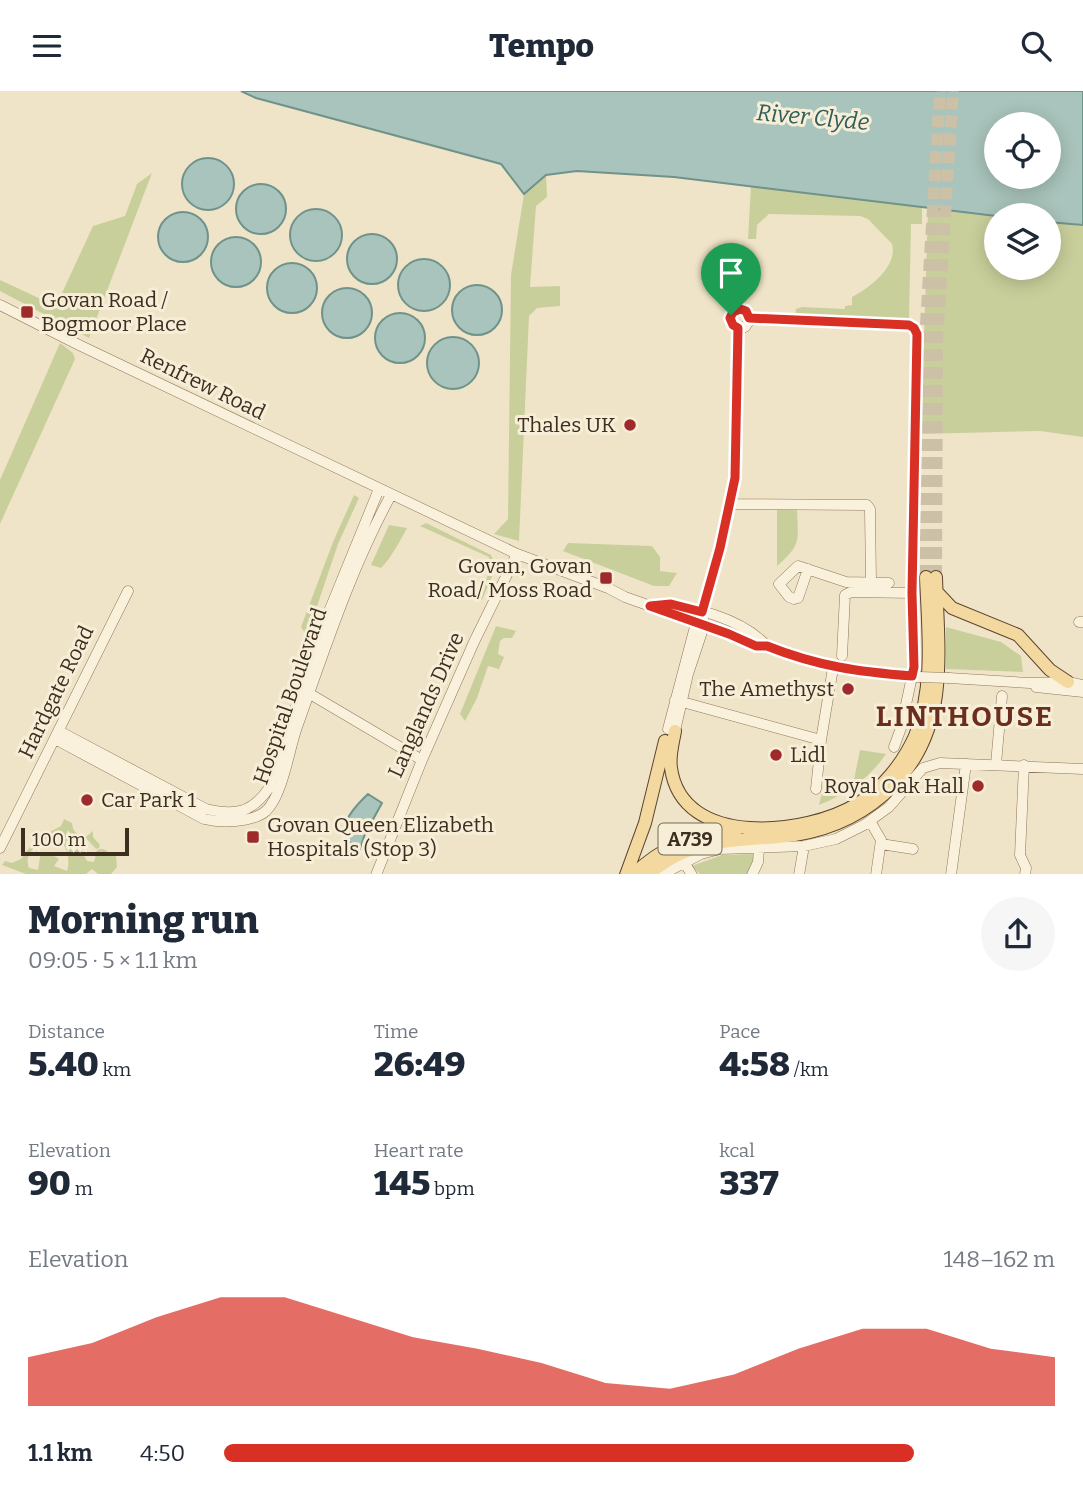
<!DOCTYPE html>
<meta charset="utf-8">
<style>
body{margin:0;font-family:Bitter,serif;background:#f6f6f7;color:#1f2937;height:100vh;display:flex;flex-direction:column;font-size:26px;white-space:nowrap}
*{box-sizing:border-box;margin:0}
p{font-size:23px;color:#747a83}
.icon{flex:none;width:38px;height:38px;fill:none;stroke:currentColor;stroke-width:2;stroke-linecap:round;stroke-linejoin:round}
.map{position:relative;height:783px;overflow:hidden}
.details{display:flex;flex-direction:column;background:#fff;flex:1}
.details>*{flex:none}
.tools{position:absolute;left:984px;top:21px;display:grid;gap:14px}
.tools a{display:grid;place-items:center;width:77px;height:77px;border-radius:50%;background:#fff;box-shadow:0 4px 18px #0003;font-size:35px}
.scale{position:absolute;left:21px;bottom:18px;width:108px;box-sizing:border-box;padding-left:7px;border:4px solid #3d2e20;border-top:0;font-size:19px;line-height:24px;white-space:nowrap;color:#3d2e20;-webkit-text-stroke:5px #f7eed8;paint-order:stroke}
.pin{position:absolute;display:grid;place-items:center;width:60px;height:60px;color:#fff;margin:-72px -30px;border-radius:50% 50% 50% 0;rotate:-45deg;box-shadow:0 0 7px #0007}
.pin .icon{rotate:45deg}
.round{display:grid;place-items:center;flex:none;width:74px;height:74px;border-radius:37px;background:#f6f6f7}
.overview{display:flex;align-items:center;justify-content:space-between;height:119px;padding:0 28px}
h1{font-size:38px;font-weight:800;line-height:52px}
.metrics{display:grid;grid-template-columns:repeat(3,1fr);gap:10px;height:119px;padding:7px 28px}
.metrics div{display:grid;align-content:center}
.metrics b{font-size:35px;font-weight:800}
.metrics small{font-size:19px;font-weight:400}
.metrics p{font-size:19px}
.chart{height:196px;padding:14px 28px}
.chart p{display:flex;justify-content:space-between}
.chart svg{width:100%;height:126px;margin-top:7px;fill:#d93025;opacity:.7}
ul{padding:0 28px;list-style:none;font-size:23px}
li{display:grid;grid-template-columns:112px 84px 1fr;align-items:center;height:52px}
li i{height:18px;border-radius:9px;background:#d93025}
header{display:flex;justify-content:space-between;align-items:center;height:91px;padding:0 28px;background:#fff;font-size:32px;font-weight:800}
.map>svg:first-child{display:block}
.green{fill:#c9cf9b;fill-rule:evenodd}
.water{fill:#a9c4bc;stroke:#6f938a;stroke-width:2;fill-rule:evenodd}
.lines{fill:none;stroke-linecap:round;stroke-linejoin:round}
.major-tunnel{stroke:#ccc0a6;stroke-width:12;stroke-dasharray:12 6;stroke-linecap:butt}
.minor-casing{stroke:#8d765c;stroke-width:11}
.major-casing{stroke:#5b4430;stroke-width:14}
.minor{stroke:#faf1dc;stroke-width:10}
.major{stroke:#f3d9a0;stroke-width:12}
.minor-bridge-casing{stroke:#8d765c;stroke-width:11;stroke-linecap:butt}
.minor-bridge{stroke:#faf1dc;stroke-width:10}
.route-casing{stroke:#fff;stroke-width:14}
.route{stroke:#d93025;stroke-width:9}
.poi-dot{fill:#9e2a2b;stroke:#f7eed8;stroke-width:2.5}
.labels{text-anchor:middle;stroke-width:6;stroke-linejoin:round;paint-order:stroke}
.shield{fill:#f7eed8;stroke:#756857;stroke-width:2}
.shield-label{font-size:19px;font-weight:bold;fill:#3d2e20}
.poi-label{font-size:21px;fill:#3d2e20;stroke:#f7eed8;text-anchor:start}
.street-label{font-size:21px;fill:#3d2e20;stroke:#f7eed8}
.water-label{font-size:23px;font-style:italic;fill:#2f5d5a;stroke:#f7eed8}
.district-label{font-size:28px;font-weight:bold;letter-spacing:2px;fill:#6b2e1e;stroke:#f7eed8}
</style>
<header><svg class="icon" aria-label="menu" viewBox="0 0 24 24"><path d="M4 6h16M4 12h16M4 18h16"/></svg>Tempo<svg class="icon" aria-label="search" viewBox="0 0 24 24"><circle cx="10" cy="10" r="6"/><path d="M15 15l6 6"/></svg></header>
<div class="map">
<svg width="1083" height="784" viewBox="0 0 1083 784">
<rect width="100%" height="100%" fill="#f0e4c8"/>
<path class="green" d="M152,82L89,247L0,200V189L56,215L93,135L125,125L137,93Z
M546,84L547,106L536,115L530,196L560,195V215L537,217L529,225L519,450L494,443L508,428L511,184L524,103Z
M751,95L922,116V133H911L909,229L795,225L796,218L802,216L845,218V215L852,214V206C869,197 898,176 892,153L868,128L860,125L769,123L757,134L756,148H748Z
M928,117L996,125V177H1048V131L1083,135V346L1040,340L921,343Z
M60,252L73,262L75,268L0,433V389Z
M354,404L359,407L338,453L309,539L310,550L301,536L333,451Z
M797,418C798,450 802,453 777,475V419Z
M426,432L491,464L496,476L482,509L478,508L490,479L489,466L420,435Z
M389,434L407,437C402,447 389,470 381,477L371,474Z
M568,452L652,455L660,466V480L677,482L669,495H654L563,460Z
M496,535L516,540L512,547H504L500,550L498,563L504,566L499,578L488,575L477,607L465,630L460,623Z
M946,536L1001,551L1021,565L1023,581L946,578Z
M860,659L886,663C870,687 846,703 819,714L822,702L835,705L854,689Z
M64,728L72,732C73,742 78,745 87,745L93,740V746L100,754L99,757L96,758L85,746L79,748L77,752L87,770L94,771L97,759C108,755 107,764 116,765L117,776L111,783H98L92,778L86,783H26L2,774L5,770L12,772L21,768L36,748L61,735ZM50,745H57C66,753 71,768 67,780L54,775L59,768L48,761L43,762L40,766L38,779L29,777C23,761 39,753 50,745Z
M754,763V778L747,783H700L692,775L722,764Z"/>
<path class="water" d="M241,0H1083V134L1048,131V124L996,125L674,86L577,80L546,84L524,103L501,73L256,7ZM996,33H1048V86H996Z
M182 93a26 26 0 1 1 52 0a26 26 0 1 1-52 0Z
M236 118a25 25 0 1 1 50 0a25 25 0 1 1-50 0Z
M290 144a26 26 0 1 1 52 0a26 26 0 1 1-52 0Z
M158 146a25 25 0 1 1 50 0a25 25 0 1 1-50 0Z
M347 168a25 25 0 1 1 50 0a25 25 0 1 1-50 0Z
M211 171a25 25 0 1 1 50 0a25 25 0 1 1-50 0Z
M398 194a26 26 0 1 1 52 0a26 26 0 1 1-52 0Z
M267 197a25 25 0 1 1 50 0a25 25 0 1 1-50 0Z
M452 219a25 25 0 1 1 50 0a25 25 0 1 1-50 0Z
M322 222a25 25 0 1 1 50 0a25 25 0 1 1-50 0Z
M375 247a25 25 0 1 1 50 0a25 25 0 1 1-50 0Z
M427 272a26 26 0 1 1 52 0a26 26 0 1 1-52 0Z
M368,703L382,712L365,743L360,758C329,744 351,719 368,703Z"/>
<g class="lines">
<path class="major-tunnel" d="M926,486L925,250L940,0
M936,486L937,249L953,0"/>
<defs>
<path id="minor" d="M0,214L79,254L517,463L608,497L625,506L729,543L756,555H767C818,575 865,583 919,586
M749,227L909,234L914,237L917,243L912,502L914,576L901,637L894,656
M730,413L867,414L870,418L871,491
M808,478L798,507L794,508L789,506L779,493L798,475L846,491L889,492
M652,515C689,512 742,528 767,555
M1079,531H1083
M842,565L845,504L851,501L912,502
M949,587L1030,592L1068,591L1083,594
M1036,596L1083,601
M305,600L422,669
M675,609L821,649
M668,638L696,532L702,521L720,457L735,387L738,237L733,235L730,227L736,219H743L748,223L749,230L745,236L738,237
M59,640L206,718C235,725 252,722 269,697L321,540L379,398
M675,640L688,583L704,535L703,528
M55,648L204,728C220,732 252,732 266,720C283,704 289,658 297,636C325,558 351,477 391,404
M996,673L1002,605
M1024,674L1020,764L1026,777L1025,784
M816,698L821,649L833,577
M870,730L881,749L876,784
M881,753L913,758
M0,757L128,500
M684,771L692,784
M376,784L422,669L474,551L517,463
M661,784L701,763L720,758L804,755L836,748L864,734L889,716L923,677L940,672L1083,678
M752,784L758,771L759,758
M799,784L804,755
M951,784L966,673"/>
<path id="major" d="M937,501L952,517L1018,544L1050,579L1068,591
M675,640C673,652 669,665 671,677C682,758 807,744 857,713C882,698 903,672 915,645C935,595 928,538 926,486
M626,784L645,732L665,650
M633,784C661,756 698,741 737,738
M648,784C689,748 729,750 779,746C860,739 925,687 936,604C941,565 937,525 936,486"/>
</defs>
<use href="#minor" class="minor-casing"/>
<use href="#major" class="major-casing"/>
<use href="#minor" class="minor"/>
<use href="#major" class="major"/>
<defs>
<path id="minor-bridge" d="M919,586L949,587"/>
</defs>
<use href="#minor-bridge" class="minor-bridge-casing"/>
<use href="#minor-bridge" class="minor-bridge"/>
</g>
<g class="lines">
<defs>
<path id="route" d="M740,218L746,220L749,227L909,234L914,237L917,243L912,502L914,576L912,585C859,581 817,575 767,555H756L729,543L650,515L671,513L702,521L720,457L735,387L738,237L733,234L730,227L733,221Z"/>
</defs>
<use href="#route" class="route-casing"/>
<use href="#route" class="route"/>
</g>
<g class="poi-dot">
<rect x="20" y="214" width="14" height="14" rx="3.5"/>
<circle cx="630" cy="334" r="7"/>
<rect x="599" y="480" width="14" height="14" rx="3.5"/>
<circle cx="848" cy="598" r="7"/>
<circle cx="776" cy="664" r="7"/>
<circle cx="978" cy="695" r="7"/>
<circle cx="87" cy="709" r="7"/>
<rect x="246" y="739" width="14" height="14" rx="3.5"/>
</g>
<g class="labels">
<rect class="shield" x="658.5" y="732.5" width="63" height="31" rx="5"/>
<g class="shield-label">
<text x="690" y="755">A739</text>
</g>
<g class="poi-label">
<text x="41" y="216">Govan Road /<tspan x="41" dy="24">Bogmoor Place</tspan></text>
<text x="616" y="341" text-anchor="end">Thales UK</text>
<text x="592" y="482" text-anchor="end">Govan, Govan<tspan x="592" dy="24">Road/ Moss Road</tspan></text>
<text x="834" y="605" text-anchor="end">The Amethyst</text>
<text x="790" y="671">Lidl</text>
<text x="964" y="702" text-anchor="end">Royal Oak Hall</text>
<text x="101" y="716">Car Park 1</text>
<text x="267" y="741">Govan Queen Elizabeth<tspan x="267" dy="24">Hospitals (Stop 3)</tspan></text>
</g>
<g class="street-label">
<text transform="translate(203 293) rotate(26)" y="7">Renfrew Road</text>
<text transform="translate(56 601) rotate(-64)" y="7">Hardgate Road</text>
<text transform="translate(290 605) rotate(-71)" y="7">Hospital Boulevard</text>
<text transform="translate(426 614) rotate(-66)" y="7">Langlands Drive</text>
</g>
<g class="water-label">
<text transform="translate(813 26) rotate(5)" y="8">River Clyde</text>
</g>
<g class="district-label">
<text x="965" y="635">LINTHOUSE</text>
</g>
</g>
</svg>
<div class="tools">
<a><svg class="icon" aria-label="locate" viewBox="0 0 24 24"><circle cx="12" cy="12" r="6"/><path d="M12 2v4M12 18v4M2 12h4M18 12h4"/></svg></a>
<a><svg class="icon" aria-label="layers" viewBox="0 0 24 24"><path d="M12 4l9 5-9 5-9-5zM3 14l9 5 9-5"/></svg></a>
</div>
<div class="scale">100 m</div>
<div class="pin" style="left:731px;top:224px;background:#1e9e55"><svg class="icon" aria-label="arrive" viewBox="0 0 24 24"><path d="M6 21V4h12l-3 4 3 4H6"/></svg></div>
</div>
<section class="details">
<div class="overview"><div><h1>Morning run</h1><p>09:05 · 5 × 1.1 km</p></div><a class="round"><svg class="icon" aria-label="share" viewBox="0 0 24 24"><path d="M12 15V3M7 8l5-5 5 5M5 13v7h14v-7"/></svg></a></div>
<div class="metrics">
<div><p>Distance</p><b>5.40<small> km</small></b></div>
<div><p>Time</p><b>26:49</b></div>
<div><p>Pace</p><b>4:58<small> /km</small></b></div>
</div>
<div class="metrics">
<div><p>Elevation</p><b>90<small> m</small></b></div>
<div><p>Heart rate</p><b>145<small> bpm</small></b></div>
<div><p>kcal</p><b>337</b></div>
</div>
<div class="chart"><p><span>Elevation</span>148–162 m</p>
<svg viewBox="0 0 160 44" preserveAspectRatio="none"><path d="M0 44V27L10 22L20 13L30 6L40 6L50 13L60 20L70 24L80 29L90 36L100 38L110 33L120 24L130 17L140 17L150 24L160 27V44z"/></svg>
</div>
<ul>
<li><b>1.1 km</b>4:50<i style="width:83%"></i></li>
</ul>
</section>
